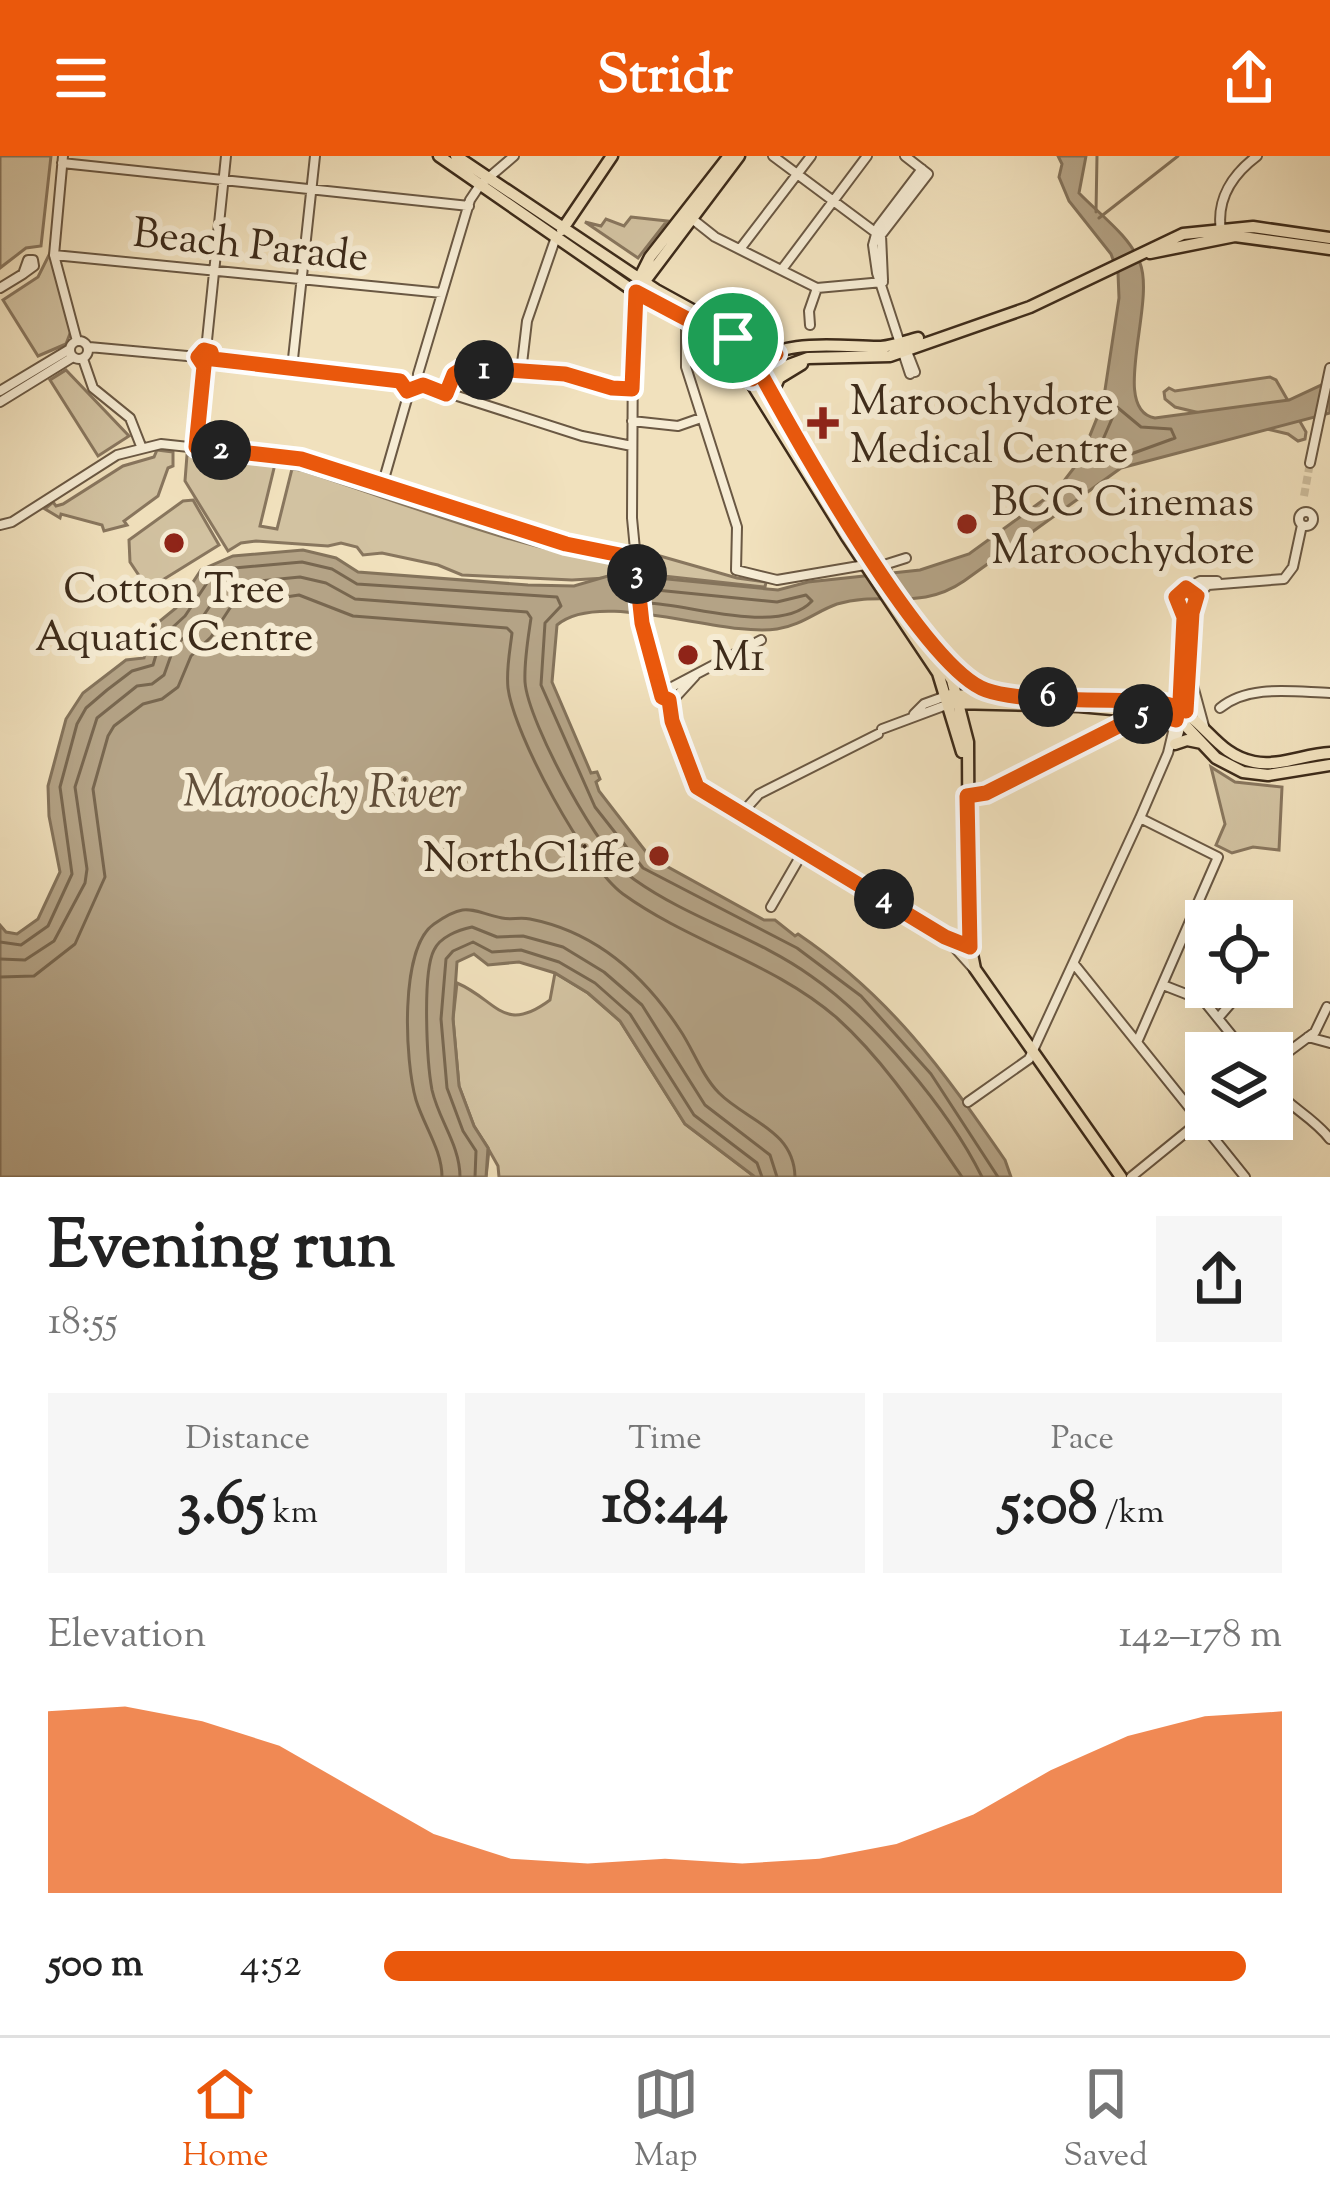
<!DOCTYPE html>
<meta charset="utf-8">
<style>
body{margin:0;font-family:"Sorts Mill Goudy",serif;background:#f6f6f6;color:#222;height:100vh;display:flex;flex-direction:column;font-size:45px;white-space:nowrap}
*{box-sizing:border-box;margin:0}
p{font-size:39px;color:#767676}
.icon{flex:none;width:66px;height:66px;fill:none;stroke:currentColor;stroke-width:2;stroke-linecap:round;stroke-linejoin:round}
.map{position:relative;height:1021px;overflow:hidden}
.side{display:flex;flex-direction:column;background:#fff;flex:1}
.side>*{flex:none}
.controls{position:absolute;left:1185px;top:744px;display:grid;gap:24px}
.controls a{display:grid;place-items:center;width:108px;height:108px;border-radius:0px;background:#fff;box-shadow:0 12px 48px #0002;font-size:60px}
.pin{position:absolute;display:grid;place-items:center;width:102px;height:102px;color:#fff;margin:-51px;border:6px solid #fff;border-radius:50%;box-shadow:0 3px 12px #0007}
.km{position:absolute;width:60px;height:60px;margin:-30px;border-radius:50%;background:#222;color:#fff;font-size:33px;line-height:60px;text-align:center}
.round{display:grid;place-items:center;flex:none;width:126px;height:126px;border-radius:0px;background:#f6f6f6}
.head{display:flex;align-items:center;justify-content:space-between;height:204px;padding:0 48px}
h1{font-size:66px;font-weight:700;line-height:90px}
.stats{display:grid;grid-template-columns:repeat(3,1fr);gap:18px;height:204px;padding:12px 48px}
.stats div{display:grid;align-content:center;border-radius:0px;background:#f6f6f6;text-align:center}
.stats b{font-size:60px;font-weight:700}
.stats small{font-size:33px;font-weight:400}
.stats p{font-size:33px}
.chart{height:336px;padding:24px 48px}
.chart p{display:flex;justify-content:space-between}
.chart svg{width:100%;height:216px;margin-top:12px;fill:#ea580c;opacity:.7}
ul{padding:0 48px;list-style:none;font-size:39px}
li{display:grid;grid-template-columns:192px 144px 1fr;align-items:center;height:90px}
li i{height:30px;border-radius:15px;background:#ea580c}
header{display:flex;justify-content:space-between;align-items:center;height:156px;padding:0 48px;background:#ea580c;color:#fff;font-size:54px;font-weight:700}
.tabs{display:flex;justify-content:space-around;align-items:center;height:168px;border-top:3px solid #e0e0e0;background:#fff;font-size:33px;color:#767676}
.tabs a{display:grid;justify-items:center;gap:6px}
.tabs .selected{color:#ea580c}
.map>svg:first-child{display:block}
.green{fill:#d2c2a1;stroke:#88765e;stroke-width:3}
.water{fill:#b4a386;stroke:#84735b;stroke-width:3}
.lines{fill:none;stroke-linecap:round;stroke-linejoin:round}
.shore{stroke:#786750;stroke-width:3}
.stream{stroke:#84735b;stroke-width:3}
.minor-tunnel{stroke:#cdbd9c;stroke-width:8;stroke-dasharray:8 4;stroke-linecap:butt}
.minor-casing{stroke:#6a5843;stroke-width:12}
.major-casing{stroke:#3d2b1a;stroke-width:15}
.minor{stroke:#f6ecd4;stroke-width:8}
.major{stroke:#f1e1bd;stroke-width:10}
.route-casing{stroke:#fff;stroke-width:24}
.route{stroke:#ea580c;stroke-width:15}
.poi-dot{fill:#8f2418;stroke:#f6ecd4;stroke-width:4.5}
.labels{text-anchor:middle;stroke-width:12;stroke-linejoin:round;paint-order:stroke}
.street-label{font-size:42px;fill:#3d2b1a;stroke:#f6ecd4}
.poi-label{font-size:42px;fill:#3d2b1a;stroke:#f6ecd4;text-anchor:start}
.water-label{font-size:45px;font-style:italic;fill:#614f3a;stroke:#f6ecd4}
</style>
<header><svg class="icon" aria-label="menu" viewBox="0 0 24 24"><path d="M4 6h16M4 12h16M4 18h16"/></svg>Stridr<svg class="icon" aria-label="share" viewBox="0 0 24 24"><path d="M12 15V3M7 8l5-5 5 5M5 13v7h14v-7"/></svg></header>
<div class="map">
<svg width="1330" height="1021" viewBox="0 0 1330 1021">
<rect width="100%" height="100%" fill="#f1e1bd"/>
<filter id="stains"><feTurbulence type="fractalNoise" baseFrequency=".00167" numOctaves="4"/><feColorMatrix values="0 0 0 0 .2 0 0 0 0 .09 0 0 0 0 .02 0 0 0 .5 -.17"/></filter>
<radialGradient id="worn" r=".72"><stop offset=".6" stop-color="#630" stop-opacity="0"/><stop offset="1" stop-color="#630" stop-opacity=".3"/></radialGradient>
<path class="green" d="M0,0H51L41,90L26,92L0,112Z
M631,61L667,65L638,102L585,66L601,70L606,63L624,70Z
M50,97L71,175L66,188L38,200L3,144L38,121Z
M66,214L129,280L98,300L50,224Z
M1270,221L1276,224L1306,276L1305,283L1298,285L1288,278L1175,251L1165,243L1164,236L1169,232L1175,235Z
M157,294L173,296V310L168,312L158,340L124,365L127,369L104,375L102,369L61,358L60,362L45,353L53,346L56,350L63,348L123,310L154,301Z
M187,299L275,308L260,370L277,373L292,313L301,314C405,347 516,393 623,408V421L572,424L462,419L438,409L382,397L363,399L357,391L341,387L328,390L256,385L241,387L228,395L185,325Z
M193,344L219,389L148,433L130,406L129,384L183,345Z
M646,396L737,422L766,426L765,431L645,418Z
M1211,611L1235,626L1282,631L1279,694L1253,691L1232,697L1216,689L1225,668Z
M555,817L588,837L620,865L685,968L755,1021H499L498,1010L489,994L486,1021L488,992L474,970L459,930L453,863L457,827C497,844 503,879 550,844Z"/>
<path class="water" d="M1058,0H1086L1079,37C1099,58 1130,80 1140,107C1156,148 1109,254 1155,262L1289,244L1330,225V257L1121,312L964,425C919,456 883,434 837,448C817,455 800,470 777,473C723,482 600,432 557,469L552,526L591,617L597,616L600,623L596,626L599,635L650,701L764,764H775L795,780L798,778C891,841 942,913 1005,1004L1011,1021H755L685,968L620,865L588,837L555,817L519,806L488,809L474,798L457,806L453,863L459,930L474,970L488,992L486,1021H0V769L6,776L17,778L38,763L60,716L49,660L48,630L66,563L83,537L126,504L144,502L150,473L176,452L201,414L233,400L303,394L336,402L358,416L528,429L574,430L608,420L647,421L778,434L808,426L920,414L969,398L1057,334L1080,304L1103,247L1119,142L1118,117L1111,98L1069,45L1059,21L1062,8Z"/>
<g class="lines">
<path class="shore" d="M1117,251L1141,271L1171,273L1175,282L1098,310L1095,302Z
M646,433L777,446L806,439L812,445C780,480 690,448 647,447
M0,786L21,789L48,770L72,718L60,631L77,568L86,552L107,534L132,515L153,509L161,482L185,460L209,424L234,412L302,406L332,413L357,428L557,441L561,450L545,467L541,529L595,651L643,712L797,792L861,840L931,918L998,1021
M0,803L25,804L54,785L85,727L87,713L75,631L97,562L137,530L152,528L164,519L174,491L197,469L221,434L238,427L300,421L326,427L355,443L527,456L531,462C528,483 524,505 525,526C528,567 601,701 635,724C690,763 757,781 811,820C873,863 949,954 982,1021
M0,821L34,820L75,788L105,721L93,633L108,580L114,570L143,548L162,543L178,531L191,500L211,481L232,449L299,439L353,460L507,472L512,477C510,495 506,513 508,532C514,579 585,710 623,738C691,787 774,807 837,862C887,907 924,966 962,1021
M442,1021C442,994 424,970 416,944C405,906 399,792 434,768C467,745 470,755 502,762C511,764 520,761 530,763C596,776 644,819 680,874C693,893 702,920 719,937C747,965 794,974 795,1021
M460,1021C460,989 439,965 432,934C427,907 422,817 434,794C440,781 458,774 472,771L497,781L523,780L563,791L604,816L642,849L705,949L770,999L777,1021
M475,1021L476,995L463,975L447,932L441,863L446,803L453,795L473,786L492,796L521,794L559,806L595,827L630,858L694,959L757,1007L762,1021"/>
<path class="stream" d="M1096,56L1097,0
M1099,62L1178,0"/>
<path class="minor-tunnel" d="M1304,340L1310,307"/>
<defs>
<path id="minor" d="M63,0L54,99L77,185
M773,0L879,79
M62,7L469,50
M691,62L715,81L817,132
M1221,75C1216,43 1233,18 1257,0
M740,93L811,0
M54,99L442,137
M28,104H33L34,110L23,118Z
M783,112L867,0
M883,124L881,79L928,18L905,0
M0,132L23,118
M817,132L883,126
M636,137L633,178L632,362L642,467L664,535
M686,163V211L737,371L736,414L777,424L865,409
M810,169L809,155L817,132
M70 194a9 9 0 1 1 18 0a9 9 0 1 1-18 0Z
M89,191L198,201
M906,193L915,216
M206,194L226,0
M197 202a8 8 0 1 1 16 0a8 8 0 1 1-16 0Z
M83,203L93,232L130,262L141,290
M213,203L404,226
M292,212L315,0
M521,216L527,165L556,81
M418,218L470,44L480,29L514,0
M910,218L877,117L873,89L878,71L922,13
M423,229L582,280L632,290
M0,235L70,193
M446,238L454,218L465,211L565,218L612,232L632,233
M0,246L73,201
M632,265L678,270L701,262
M196,291L204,210
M1310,307L1330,212
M382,330L409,236
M1299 363a7 7 0 1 1 14 0a7 7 0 1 1-14 0Z
M0,369L12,366L117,299L161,288L301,303L566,388L636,402
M886,422L887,408L906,402
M1186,432L1200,425H1217
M1176 443a11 11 0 1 1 22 0a11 11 0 1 1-22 0Z
M1197,440L1208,429L1284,423L1293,411L1302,369
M1191,522L1204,570
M667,532L672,534L673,544L662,540Z
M670,532L761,484
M669,544L682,595L697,631L945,781L970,791
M673,544L695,520
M1220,552C1249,528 1294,536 1330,537
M914,558L924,548L946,540
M882,573L949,548
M1176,586L1187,548L1193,452
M967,640L986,637L1145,557
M742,657L759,638L878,578
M771,751L804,694
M946,782L972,811
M1074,808L1245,1021
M1163,829L1204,845L1246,897
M1219,861L1245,831
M1308,881L1330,887
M1138,884L1218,701L1140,662
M1272,908L1315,876L1327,851
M1272,930C1289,951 1313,961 1330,983
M968,946L1029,903L1140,662L1168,597L1179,551L1182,453
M1131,1021L1206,960"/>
<path id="major" d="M439,0L628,131L726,186L847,381L938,517L962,596
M456,0L656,134L716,167L756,209L820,324L952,524L968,586L969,783L975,813L1121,1021
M562,74L612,0
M1150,97L1235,80L1330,93
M637,127L650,101L729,0
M642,129L739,0
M736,176L765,196L777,198
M754,214C773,179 848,192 881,191C894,190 906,185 918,182
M759,220L808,202L890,200L1030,151L1183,78L1253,71L1330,82
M772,238L779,222L802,208
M946,505L968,526L989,535
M951,539L1160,546C1204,556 1212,598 1254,606C1279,611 1305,598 1330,597
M953,547L1079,550L1156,557L1183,567L1216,602L1243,616L1268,619L1330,609
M1175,588L1187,584L1202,587"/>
</defs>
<use href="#minor" class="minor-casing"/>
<use href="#major" class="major-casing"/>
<use href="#minor" class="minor"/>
<use href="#major" class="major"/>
</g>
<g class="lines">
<defs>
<path id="route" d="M733,182L756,209L752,223L719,180L636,136L632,233L612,232L565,218L465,211L454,218L446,238L423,229L407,235L400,225L213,203L211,196L204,194L198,201L204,210L196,291L301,303L566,388L635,402L642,467L662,541L669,544L672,565L697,631L945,781L970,791L967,640L986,637L1146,556L1176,564L1180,545L1184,461L1176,441L1186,432L1197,440L1192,457L1186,555C1174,549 1163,547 1150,545C1108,543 1022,547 986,534C923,512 792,275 756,209L776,198L764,196L716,167L733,182"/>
</defs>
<use href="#route" class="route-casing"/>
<use href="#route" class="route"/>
</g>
<g class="poi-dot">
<path d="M817 249h12v12h12v12h-12v12h-12v-12h-12v-12h12z"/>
<circle cx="967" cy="368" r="12"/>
<circle cx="174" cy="387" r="12"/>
<circle cx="688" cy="499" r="12"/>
<circle cx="659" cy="700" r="12"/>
</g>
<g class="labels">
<g class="street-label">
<text transform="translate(251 87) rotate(6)" y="15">Beach Parade</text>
</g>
<g class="poi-label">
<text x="850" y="258">Maroochydore<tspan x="850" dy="48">Medical Centre</tspan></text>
<text x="991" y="359">BCC Cinemas<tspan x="991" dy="48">Maroochydore</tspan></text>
<text x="174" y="446" text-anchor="middle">Cotton Tree<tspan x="174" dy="48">Aquatic Centre</tspan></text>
<text x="712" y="514">M1</text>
<text x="635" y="715" text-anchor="end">NorthCliffe</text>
</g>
<g class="water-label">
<text x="322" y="650">Maroochy River</text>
</g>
</g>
<rect width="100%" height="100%" filter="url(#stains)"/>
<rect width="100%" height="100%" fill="url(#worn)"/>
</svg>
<div class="controls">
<a><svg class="icon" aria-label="locate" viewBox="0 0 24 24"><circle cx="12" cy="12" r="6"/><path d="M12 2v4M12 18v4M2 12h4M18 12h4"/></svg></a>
<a><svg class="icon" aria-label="layers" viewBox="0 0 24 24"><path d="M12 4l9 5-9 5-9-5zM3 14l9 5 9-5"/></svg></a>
</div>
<div class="pin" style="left:733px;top:182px;background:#1e9e55"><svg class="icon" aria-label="arrive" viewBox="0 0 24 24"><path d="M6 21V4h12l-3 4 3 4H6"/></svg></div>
<b class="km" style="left:484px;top:214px">1</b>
<b class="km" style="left:221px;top:294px">2</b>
<b class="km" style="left:637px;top:418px">3</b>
<b class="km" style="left:884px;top:743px">4</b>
<b class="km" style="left:1143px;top:558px">5</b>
<b class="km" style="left:1048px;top:541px">6</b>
</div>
<section class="side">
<div class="head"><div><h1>Evening run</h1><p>18:55</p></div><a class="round"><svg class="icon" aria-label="share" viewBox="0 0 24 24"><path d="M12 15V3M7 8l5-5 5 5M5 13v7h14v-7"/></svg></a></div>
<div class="stats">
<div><p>Distance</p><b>3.65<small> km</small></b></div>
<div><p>Time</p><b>18:44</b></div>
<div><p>Pace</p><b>5:08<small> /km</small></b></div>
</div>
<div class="chart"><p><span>Elevation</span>142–178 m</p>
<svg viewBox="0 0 160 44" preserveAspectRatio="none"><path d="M0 44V7L10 6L20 9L30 14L40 23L50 32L60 37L70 38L80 37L90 38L100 37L110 34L120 28L130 19L140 12L150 8L160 7V44z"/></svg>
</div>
<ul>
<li><b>500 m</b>4:52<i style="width:96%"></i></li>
</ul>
</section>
<nav class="tabs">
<a class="selected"><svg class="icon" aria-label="home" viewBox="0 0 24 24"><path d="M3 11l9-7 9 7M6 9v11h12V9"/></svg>Home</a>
<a><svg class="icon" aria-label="map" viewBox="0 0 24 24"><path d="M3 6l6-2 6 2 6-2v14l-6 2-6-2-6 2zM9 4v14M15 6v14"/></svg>Map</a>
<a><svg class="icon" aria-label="saved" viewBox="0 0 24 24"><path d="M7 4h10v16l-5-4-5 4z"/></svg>Saved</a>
</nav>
